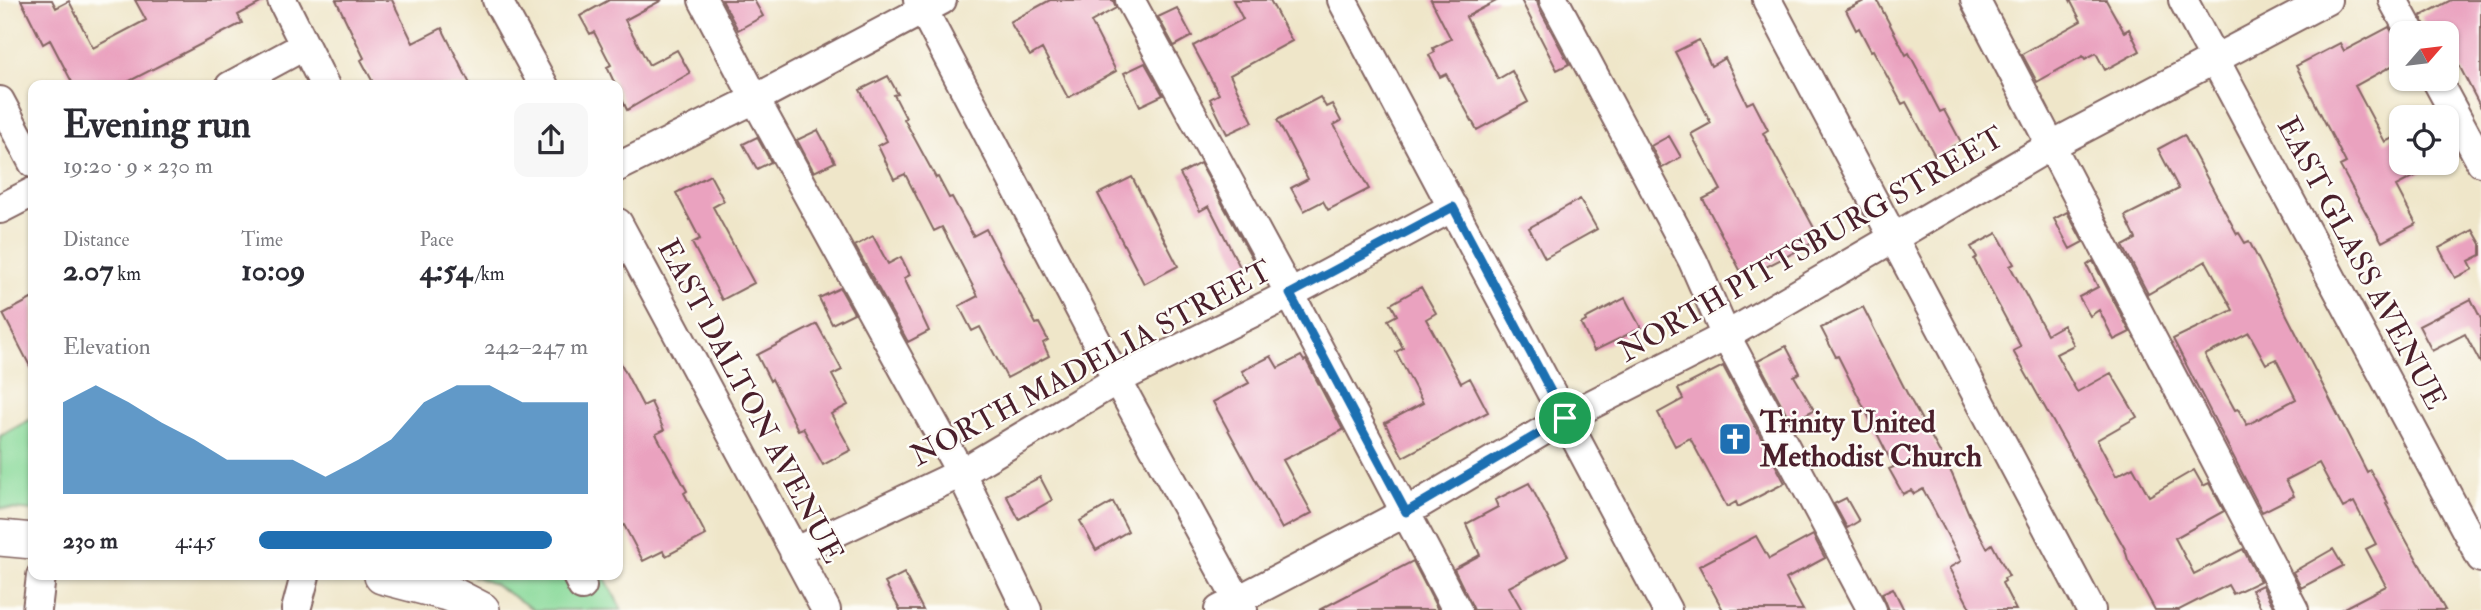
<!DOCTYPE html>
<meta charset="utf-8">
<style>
body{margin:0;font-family:"IM FELL Double Pica",serif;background:#f7f7f7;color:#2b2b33;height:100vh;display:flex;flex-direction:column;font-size:26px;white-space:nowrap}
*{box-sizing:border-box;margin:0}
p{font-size:23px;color:#7c7c81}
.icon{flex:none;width:38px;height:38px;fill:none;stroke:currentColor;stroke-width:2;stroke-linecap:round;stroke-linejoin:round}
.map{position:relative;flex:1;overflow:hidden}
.side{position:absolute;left:28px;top:80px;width:595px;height:500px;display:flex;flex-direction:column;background:#fff;border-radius:14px;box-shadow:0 2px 5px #0004}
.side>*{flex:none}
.needle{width:46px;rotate:62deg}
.buttons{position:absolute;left:2389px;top:21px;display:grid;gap:14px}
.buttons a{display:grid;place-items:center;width:70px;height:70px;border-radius:14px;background:#fff;box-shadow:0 2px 5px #0004;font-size:35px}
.pin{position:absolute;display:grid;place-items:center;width:60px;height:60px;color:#fff;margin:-30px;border:4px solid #fff;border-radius:50%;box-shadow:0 2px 7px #0007}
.round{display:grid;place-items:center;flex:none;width:74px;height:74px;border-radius:14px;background:#f7f7f7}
.headline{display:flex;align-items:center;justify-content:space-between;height:119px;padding:0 35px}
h1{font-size:38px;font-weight:800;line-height:52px}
.figures{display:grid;grid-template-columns:repeat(3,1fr);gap:10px;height:119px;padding:7px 35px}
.figures div{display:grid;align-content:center}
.figures b{font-size:30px;font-weight:800}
.figures small{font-size:19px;font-weight:400}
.figures p{font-size:19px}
.chart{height:196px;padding:14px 35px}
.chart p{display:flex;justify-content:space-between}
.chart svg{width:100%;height:126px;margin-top:7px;fill:#1f6fb2;opacity:.7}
ul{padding:0 35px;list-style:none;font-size:23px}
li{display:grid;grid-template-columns:112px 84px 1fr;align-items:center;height:52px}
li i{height:18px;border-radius:9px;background:#1f6fb2}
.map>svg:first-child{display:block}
.green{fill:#88d999;stroke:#697c62;stroke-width:2}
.building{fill:#eaa2bf;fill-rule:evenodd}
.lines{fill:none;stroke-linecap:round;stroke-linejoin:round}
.minor-casing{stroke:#846562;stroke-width:32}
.major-casing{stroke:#846562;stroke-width:38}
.minor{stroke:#fff;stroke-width:28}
.major{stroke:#fff;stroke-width:35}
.route-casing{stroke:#fff;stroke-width:14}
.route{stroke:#1f6fb2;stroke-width:9}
.labels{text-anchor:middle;stroke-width:5;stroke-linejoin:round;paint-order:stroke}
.street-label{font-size:30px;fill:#4a1f2b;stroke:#fdfcf7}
.poi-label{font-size:30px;font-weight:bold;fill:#4a1f2b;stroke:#fdfcf7;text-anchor:start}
</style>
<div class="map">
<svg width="2481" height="610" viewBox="0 0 2481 610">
<rect width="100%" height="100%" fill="#fdfcf7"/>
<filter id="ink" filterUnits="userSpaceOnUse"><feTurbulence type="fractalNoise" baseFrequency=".0143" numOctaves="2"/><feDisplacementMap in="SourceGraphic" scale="14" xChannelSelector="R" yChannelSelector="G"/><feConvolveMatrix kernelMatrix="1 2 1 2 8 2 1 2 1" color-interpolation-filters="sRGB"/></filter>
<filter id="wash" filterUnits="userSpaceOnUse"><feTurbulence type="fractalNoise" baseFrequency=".00686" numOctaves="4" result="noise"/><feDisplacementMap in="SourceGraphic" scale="28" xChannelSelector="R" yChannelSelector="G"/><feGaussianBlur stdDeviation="1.57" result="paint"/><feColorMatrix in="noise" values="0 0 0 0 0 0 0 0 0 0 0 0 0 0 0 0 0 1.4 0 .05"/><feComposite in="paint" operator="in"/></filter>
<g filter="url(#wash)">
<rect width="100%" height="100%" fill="#efe6c9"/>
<path class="green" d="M33,418V511L0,508V436Z
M472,576H604L622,610H534L494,584Z"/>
<g id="blocks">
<path class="building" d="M21,0H52L56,8L69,1L93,48L146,20L135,0H266L238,15L242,23L120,86H74L50,40L43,44Z
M336,0H392L413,43L442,28L471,86H375L361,60L364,58Z
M609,0H662L625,20L649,65L677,50L690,73L627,110L607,67L611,65L594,32L590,34L580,16Z
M722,0H754L763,16L738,30Z
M1050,0H1113L1116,8L1091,22L1116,71L1068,98L1042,49L1030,56L1010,22Z
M1233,0H1270L1292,41L1230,75L1253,122L1227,134L1210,99L1219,94L1193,46L1243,19Z
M1431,0H1498L1466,17L1498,79L1512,71L1528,102L1477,130L1446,74L1440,77L1429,55L1435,52L1433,48L1451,39Z
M1521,0H1537L1539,8L1569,64L1557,70Z
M1866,0H1877L1906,55L1909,53L1940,112L1944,110L1961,142L1935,156L1906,102L1902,104L1873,50L1871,51L1859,28L1856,30L1846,10Z
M2070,0H2106L2124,32L2129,29L2140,51L2105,70L2096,53L2085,59L2083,56L2037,82L2022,54L2081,21Z
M2451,0H2481V108L2446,40V33H2428L2421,16Z
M1177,8L1192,36L1174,46L1158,17Z
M2389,27L2401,46V61L2355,86L2385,142L2401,134V163H2440L2396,186L2416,224L2382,242L2340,166L2346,163L2296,66L2340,43L2344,51Z
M1699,40L1711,66L1725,58L1747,104L1753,101L1768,130L1763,133L1820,239L1764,268L1760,262L1741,272L1703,199L1721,190L1691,134L1711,123L1675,52Z
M1145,63L1163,95L1140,106L1124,73Z
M888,76L898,94L894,95L906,118L904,119L936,178L938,177L949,198L952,197L973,236L986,229L1036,324L1039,323L1048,340L1043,343L1049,356L1007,378L980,327L972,331L959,306L978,296L942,227L934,231L905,174L894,179L878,146L887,141L860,90Z
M1320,97L1326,107L1332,104L1341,121L1334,125L1369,189L1328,210L1323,201L1304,211L1291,188L1308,179L1277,120Z
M818,130L835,162L814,172L797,140Z
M2184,135L2237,234L2239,233L2245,243L2249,241L2367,472L2370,470L2388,503L2386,504L2445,610H2340L2386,586L2366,549L2376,544L2354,502L2343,508L2319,463L2286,480L2294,496L2262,512L2173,339L2233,310L2206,261L2148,294L2123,246L2136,239L2125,216L2179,189L2158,149ZM2249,333L2266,364L2276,359L2296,399L2247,425L2238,409L2235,410L2205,355Z
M1669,136L1681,157L1662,168L1651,146Z
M757,137L771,162L757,169L743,144Z
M1200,163L1253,260L1240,267L1209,206L1200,211L1180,174Z
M710,175L724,201L713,207L754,283L722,300L692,243L700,239L676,193Z
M1132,177L1178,266L1144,284L1098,194Z
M1580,199L1597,229L1545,258L1529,228Z
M2067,212L2083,242L2070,249L2054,219Z
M2473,230L2481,244V255L2469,261L2473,269L2455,278L2439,248Z
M1997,233L2014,264L2010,266L2047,334L2063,325L2074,345L2056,354L2077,392L2111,373L2137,417L2097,440L2116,476L2133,467L2149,496L2194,470L2203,486L2209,483L2224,511L2175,538L2194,574L2243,549L2260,581L2233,594L2228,585L2179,610H2155L2128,560L2125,549L2013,351L2021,347L1974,259L1977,257L1971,247Z
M873,236L888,264L901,257L910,275L904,278L929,331L908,342L855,246Z
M2093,261L2130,332L2114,340L2099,310L2090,316L2079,297L2098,287L2087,265Z
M1421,287L1436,313L1426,319L1461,383L1470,378L1488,412L1403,457L1385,423L1423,403L1396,352L1403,348L1388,320L1397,315L1391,304Z
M840,288L854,313L832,324L819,298Z
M33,298V372L3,314Z
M1625,298L1641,328L1594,351L1581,324L1586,321L1585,319Z
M2471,299L2481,319V364L2465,334L2432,351L2419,326Z
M1863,307L1909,397L1952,474L1969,514L1987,548L1992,544L2009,576L2004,578L2005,581L2002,583L2016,610H1971L1949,568L1961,561L1923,489L1914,494L1911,490L1903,494L1889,469L1894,467L1838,356L1836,357L1821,328Z
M817,324L842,370L832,375L848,405L831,414L851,450L823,465L803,428L798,430L772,379L770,381L757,355Z
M1786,346L1800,373L1794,376L1814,410L1791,422L1758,361Z
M1271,356L1278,368L1301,356L1304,361L1306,360L1343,430L1283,460L1312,513L1282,529L1213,402L1249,383L1242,371Z
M618,358L643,406L651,402L664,430L656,434L658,438L687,491L684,493L706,535L666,556L663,551L643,561L624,525L618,528Z
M1723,366L1785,483L1738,507L1736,502L1727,507L1690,438L1675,446L1658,413L1683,399L1678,389Z
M1040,477L1052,500L1019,519L1006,495Z
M1529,483L1568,556L1509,587L1522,610H1474L1454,569L1480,555L1466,524L1498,507L1495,500Z
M1846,498L1859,521L1847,528L1834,504Z
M1113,502L1128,531L1096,550L1080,521Z
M1813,535L1825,558L1786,579L1803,610H1723L1699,566L1756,536L1769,559Z
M2333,549L2343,566L2301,588L2293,572Z
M1413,561L1438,610H1319Z
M904,573L923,610H900L885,583Z
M2262,585L2275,610H2262L2252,590Z
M1893,588L1904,610H1889L1882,593Z"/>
</g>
</g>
<g filter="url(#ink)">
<use href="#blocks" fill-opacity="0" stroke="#846562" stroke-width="2"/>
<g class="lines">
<defs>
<path id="minor" d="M282,0L325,86
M497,0L544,86
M703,0L755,99L961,473L1027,610
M918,0L1117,380L1243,610
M1130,0L1290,294L1457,610
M1342,0L1667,610
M1554,0L1693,261L1726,336L1872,610
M1767,0L2091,610
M1975,0L2294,610
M2183,0L2481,558
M2393,0L2411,33
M2436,79L2481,162
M230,86L304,46
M0,101L33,163
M618,167L755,99L942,0
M0,209L33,192
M618,223L826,610
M794,552L961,473L1117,380L1290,294L1453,207
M577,576L582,586
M37,610L41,576
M296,610L305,576
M1219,610L1406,512L1565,418L1726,336L2052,145L2327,0"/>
<path id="major" d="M0,538L33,541
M382,576L451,594L482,610"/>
</defs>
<use href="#minor" class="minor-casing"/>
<use href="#major" class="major-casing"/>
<use href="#minor" class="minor"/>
<use href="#major" class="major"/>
</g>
</g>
<g class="lines" filter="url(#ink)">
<defs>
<path id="route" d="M1453,207L1565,418L1406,512L1290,294Z"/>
</defs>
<use href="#route" class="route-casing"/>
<use href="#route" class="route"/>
</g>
<defs>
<symbol id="church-square" viewBox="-11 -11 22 22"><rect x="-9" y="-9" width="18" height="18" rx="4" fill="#1f6fb2" stroke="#fdfcf7"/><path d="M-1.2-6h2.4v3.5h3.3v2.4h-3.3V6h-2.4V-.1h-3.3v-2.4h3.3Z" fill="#fff"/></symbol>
</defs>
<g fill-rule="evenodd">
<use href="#church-square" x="1716" y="420" width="38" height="38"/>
</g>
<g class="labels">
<g class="street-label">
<text transform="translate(1811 244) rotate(-30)" y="10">NORTH PITTSBURG STREET</text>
<text transform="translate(2362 263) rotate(62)" y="10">EAST GLASS AVENUE</text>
<text transform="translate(1091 363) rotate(-28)" y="10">NORTH MADELIA STREET</text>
<text transform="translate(751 401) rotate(62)" y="10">EAST DALTON AVENUE</text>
</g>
<g class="poi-label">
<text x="1760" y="432">Trinity United<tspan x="1760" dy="34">Methodist Church</tspan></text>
</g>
</g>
</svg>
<div class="buttons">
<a><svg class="needle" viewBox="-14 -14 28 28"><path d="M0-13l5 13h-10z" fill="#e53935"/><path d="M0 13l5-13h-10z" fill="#7c7c81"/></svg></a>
<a><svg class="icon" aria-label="locate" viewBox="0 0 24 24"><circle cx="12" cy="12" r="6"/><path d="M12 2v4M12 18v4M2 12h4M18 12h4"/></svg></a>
</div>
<div class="pin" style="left:1565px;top:418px;background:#1e9e55"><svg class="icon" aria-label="arrive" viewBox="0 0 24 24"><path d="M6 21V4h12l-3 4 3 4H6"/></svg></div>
<section class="side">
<div class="headline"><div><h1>Evening run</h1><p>19:20 · 9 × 230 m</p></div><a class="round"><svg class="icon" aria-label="share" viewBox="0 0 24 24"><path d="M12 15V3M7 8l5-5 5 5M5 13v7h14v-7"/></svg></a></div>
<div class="figures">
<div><p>Distance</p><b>2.07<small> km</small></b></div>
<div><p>Time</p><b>10:09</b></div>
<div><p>Pace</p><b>4:54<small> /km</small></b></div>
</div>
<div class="chart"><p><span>Elevation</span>242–247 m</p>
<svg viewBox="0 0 160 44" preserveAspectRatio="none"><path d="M0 44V12L10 6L20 12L30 19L40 25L50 32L60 32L70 32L80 38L90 32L100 25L110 12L120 6L130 6L140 12L150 12L160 12V44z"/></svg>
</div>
<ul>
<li><b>230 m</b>4:45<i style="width:89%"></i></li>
</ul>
</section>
</div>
